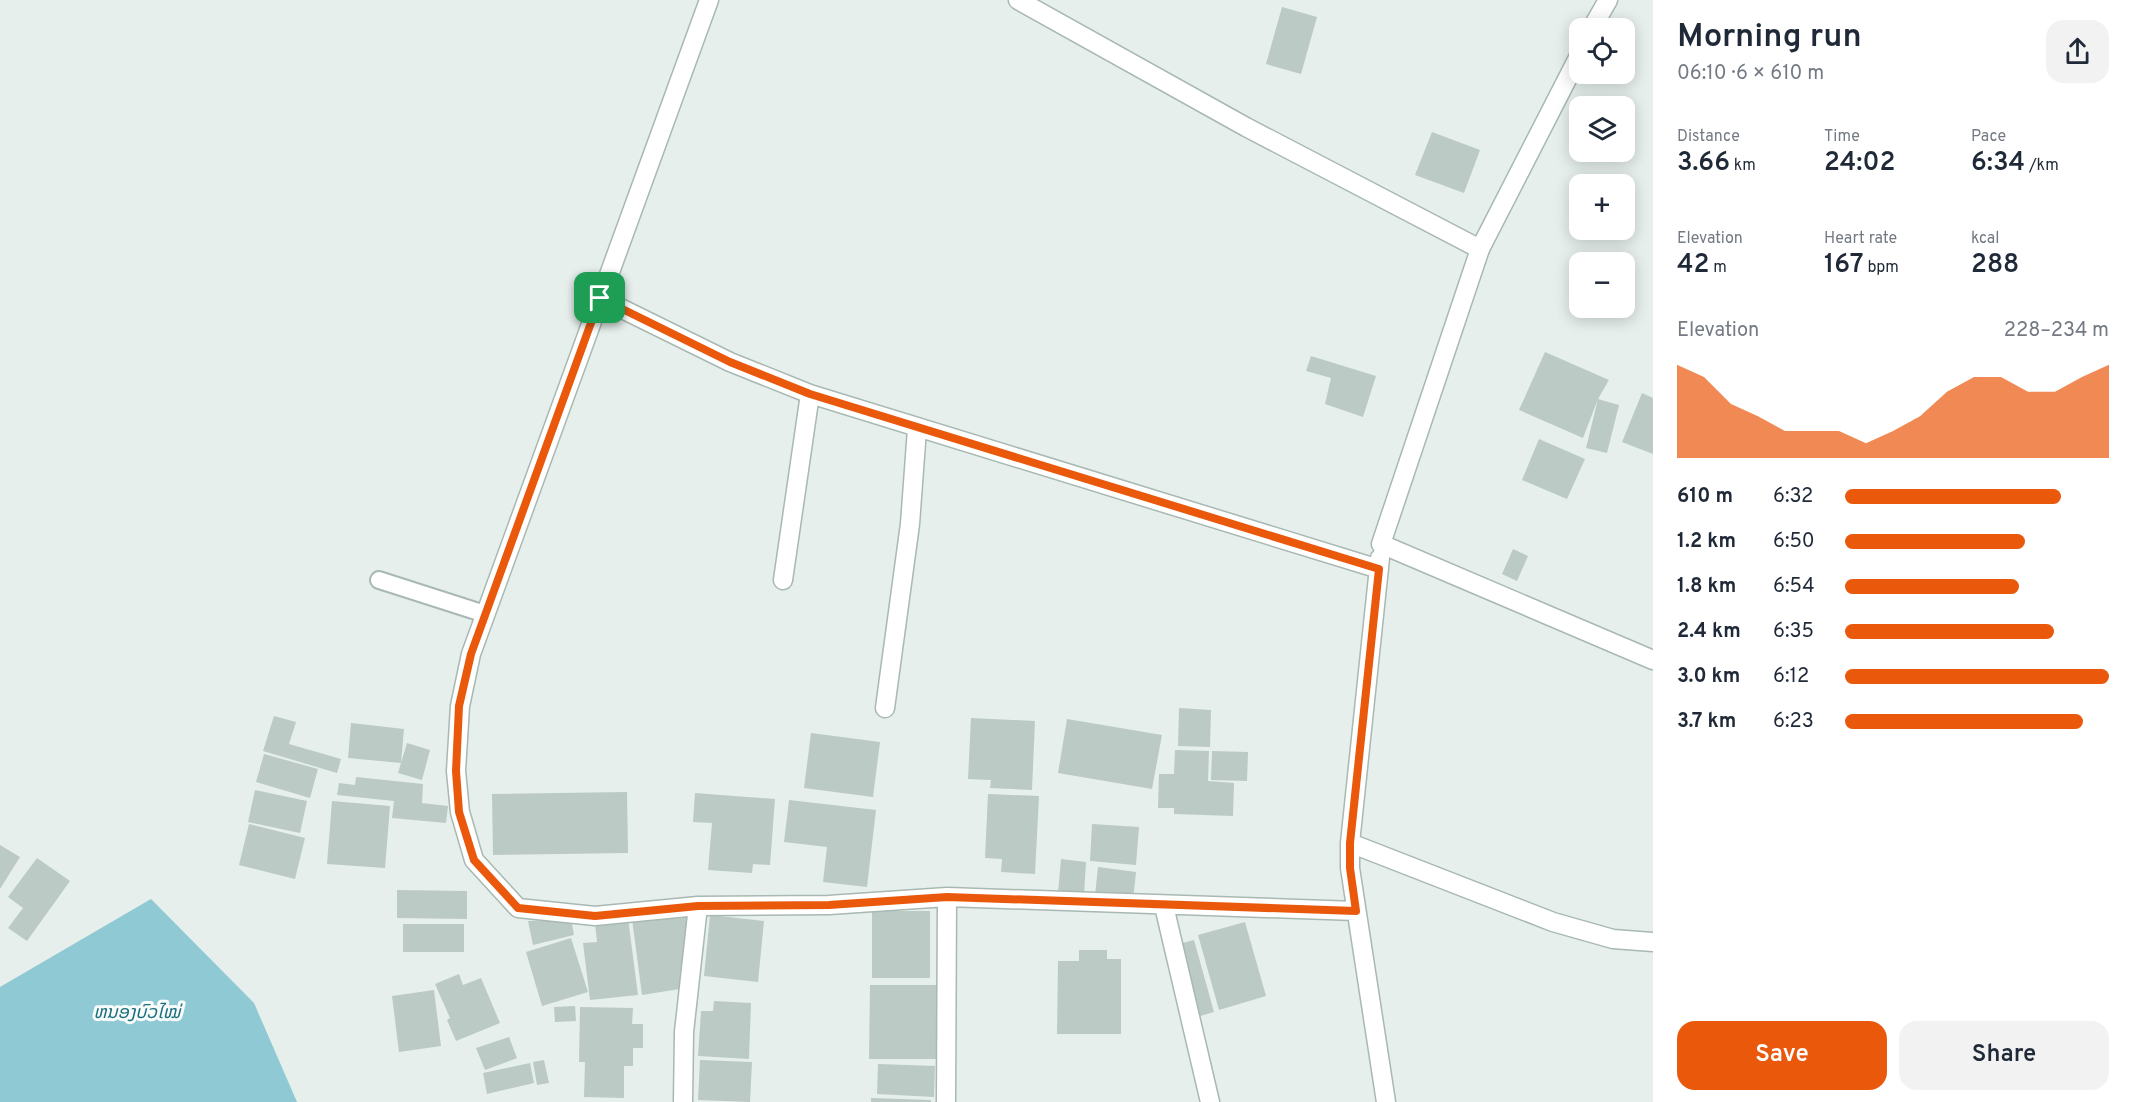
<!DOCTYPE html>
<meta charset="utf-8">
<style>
body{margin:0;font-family:Overpass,"Noto Sans Lao",sans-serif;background:#f2f2f3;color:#1f2937;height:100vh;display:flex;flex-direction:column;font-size:22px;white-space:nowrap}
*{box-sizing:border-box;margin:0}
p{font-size:20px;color:#747a83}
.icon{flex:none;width:33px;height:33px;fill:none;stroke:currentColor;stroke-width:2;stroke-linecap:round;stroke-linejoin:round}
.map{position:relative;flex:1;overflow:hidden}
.details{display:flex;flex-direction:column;background:#fff;width:480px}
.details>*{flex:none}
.fabs{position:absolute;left:1569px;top:18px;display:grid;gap:12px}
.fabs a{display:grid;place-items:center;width:66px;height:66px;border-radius:12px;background:#fff;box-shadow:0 3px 15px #0003;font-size:30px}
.pin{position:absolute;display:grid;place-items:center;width:51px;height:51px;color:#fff;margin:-26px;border-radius:12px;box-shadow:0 3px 9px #0006}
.round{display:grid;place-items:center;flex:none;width:63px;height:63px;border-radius:18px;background:#f2f2f3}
.overview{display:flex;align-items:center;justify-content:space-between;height:102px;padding:0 24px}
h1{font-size:33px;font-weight:600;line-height:45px}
.figures{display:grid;grid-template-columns:repeat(3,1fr);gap:9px;height:102px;padding:6px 24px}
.figures div{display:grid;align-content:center}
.figures b{font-size:26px;font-weight:600}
.figures small{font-size:16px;font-weight:400}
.figures p{font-size:16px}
.chart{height:168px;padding:12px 24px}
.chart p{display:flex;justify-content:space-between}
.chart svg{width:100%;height:108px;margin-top:6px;fill:#ea580c;opacity:.7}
.action{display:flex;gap:12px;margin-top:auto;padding:12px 24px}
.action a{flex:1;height:69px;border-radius:18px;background:#ea580c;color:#fff;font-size:24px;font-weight:600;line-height:69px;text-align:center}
.action a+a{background:#f2f2f3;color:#1f2937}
ul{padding:0 24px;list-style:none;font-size:20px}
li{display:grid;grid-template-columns:96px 72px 1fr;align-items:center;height:45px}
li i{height:15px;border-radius:8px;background:#ea580c}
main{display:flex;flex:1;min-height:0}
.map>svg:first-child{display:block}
.water{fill:#8ec9d4}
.building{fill:#bbcac4}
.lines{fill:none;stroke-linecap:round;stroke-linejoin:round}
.service-casing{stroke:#a8b8b2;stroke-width:20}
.minor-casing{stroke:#a8b8b2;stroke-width:21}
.tertiary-casing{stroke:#a8b8b2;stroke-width:21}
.service{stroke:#fff;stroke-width:16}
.minor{stroke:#fff;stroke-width:18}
.tertiary{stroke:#fff;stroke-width:18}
.route-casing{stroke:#fff;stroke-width:12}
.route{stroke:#ea580c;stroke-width:8}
.labels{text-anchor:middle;stroke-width:6;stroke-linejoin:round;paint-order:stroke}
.water-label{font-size:18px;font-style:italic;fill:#1c6f80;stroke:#f7fbf9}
</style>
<main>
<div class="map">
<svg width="1653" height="1102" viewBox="0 0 1653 1102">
<rect width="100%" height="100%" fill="#e6efeb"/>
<path class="water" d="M151,899L254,1003L297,1102H0V987Z"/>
<path class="building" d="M1282,7L1317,17L1301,74L1266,64Z
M1432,132L1480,150L1464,193L1415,175Z
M1545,352L1609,380L1598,399L1583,438L1519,410Z
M1311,356L1376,376L1363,417L1325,404L1331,378L1306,371Z
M1642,393L1653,398V454L1622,442Z
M1598,399L1619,405L1607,453L1586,448Z
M1539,439L1585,459L1567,499L1522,480Z
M1513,549L1528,556L1517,581L1502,574Z
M1179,708L1211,710L1210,747L1178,746Z
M274,716L296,722L289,744L341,759L337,773L263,751Z
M971,718L1035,721L1032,790L990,788L991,780L968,779Z
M1067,719L1162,735L1152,789L1058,773Z
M351,723L404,729L401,763L348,758Z
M811,733L880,742L873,797L804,788Z
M407,743L430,750L422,780L398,773Z
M1175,750L1209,751L1208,781L1234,783L1233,816L1174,814V808H1158L1159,774H1174Z
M1212,751L1248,752L1247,781L1211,780Z
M264,754L318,769L310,798L256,782Z
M356,777L423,784L422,803L448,806L446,823L392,818L394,801L337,795L339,783L355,785Z
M255,790L307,801L300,833L248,822Z
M627,792L628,853L493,855L492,794Z
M695,793L775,799L770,865L753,864L752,873L708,870L712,823L693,822Z
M988,794L1039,796L1035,874L1001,872L1002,859L985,858Z
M789,800L876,810L867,887L823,882L827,847L784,842Z
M332,801L390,806L385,868L327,864Z
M249,824L305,838L295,879L239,865Z
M1092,824L1139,827L1136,865L1090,861Z
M0,845L20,857L0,889Z
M37,858L70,881L27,941L8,928L23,908L8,897Z
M1061,859L1086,862L1084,895L1058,893Z
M1098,867L1136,872L1133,900L1095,895Z
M397,890L467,891V919L397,918Z
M872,911H930V978H872Z
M710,915L764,921L758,982L704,976Z
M628,918L638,995L590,1000L583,943L597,942L595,923Z
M691,918L686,930V988L642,995L632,919Z
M571,919L574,935L533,945L528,921Z
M1245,922L1266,996L1219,1010L1198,935Z
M403,924H464V952H403Z
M571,938L588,992L542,1006L526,952Z
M1194,940L1214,1012L1200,1016L1179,944Z
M1079,950H1107V959H1121V1034H1057L1058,961H1079Z
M459,974L463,985L481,978L500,1023L456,1041L447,1020L450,1018L435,984Z
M870,985H938L937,1059H869Z
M434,990L441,1046L399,1052L392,996Z
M714,1001L751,1003L749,1059L698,1056L701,1011H713Z
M575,1006L576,1021L555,1022L554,1007Z
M580,1007L633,1008L632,1024H643V1048H633V1066H624V1098L584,1097L585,1062H579Z
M509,1037L517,1058L485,1070L476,1048Z
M544,1060L549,1083L537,1085L533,1062Z
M700,1060L752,1062L750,1102L698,1100Z
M530,1063L534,1083L487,1094L483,1073Z
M878,1064L935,1066L934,1097L877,1094Z
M871,1098L931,1100V1102H871Z"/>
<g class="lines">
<defs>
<path id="service" d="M379,580L485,614"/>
<path id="minor" d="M709,0L471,654L460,706L456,771L460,812L474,860L518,908L595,916L698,906L829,905L947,897L1356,911
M1480,249L1381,544L1653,660
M600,298L730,362L810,394L1379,569
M1380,558L1350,843V868L1386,1102
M783,580L810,394
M885,708L910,524L917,429
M1350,843L1553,922L1613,939L1653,942
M1164,906L1210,1102
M683,1102L684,1032L698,906
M946,1102L947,897"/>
<path id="tertiary" d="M1018,0L1246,127L1480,249L1580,54
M1592,28L1608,0"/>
</defs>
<use href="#service" class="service-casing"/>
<use href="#minor" class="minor-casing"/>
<use href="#tertiary" class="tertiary-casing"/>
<use href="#service" class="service"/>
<use href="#minor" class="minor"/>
<use href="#tertiary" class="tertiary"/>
</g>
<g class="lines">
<defs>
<path id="route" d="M600,298L730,362L810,394L1379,569L1350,843V868L1356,911L947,897L829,905L698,906L595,916L518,908L474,860L459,812L456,771L459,706L471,654Z"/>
</defs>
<use href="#route" class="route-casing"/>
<use href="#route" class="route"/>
</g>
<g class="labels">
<g class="water-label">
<text x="137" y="1018">ຫນອງບົວໄໝ່</text>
</g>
</g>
</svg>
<div class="fabs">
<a><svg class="icon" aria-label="locate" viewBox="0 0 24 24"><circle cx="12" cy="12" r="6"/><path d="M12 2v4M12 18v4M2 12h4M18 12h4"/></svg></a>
<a><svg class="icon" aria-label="layers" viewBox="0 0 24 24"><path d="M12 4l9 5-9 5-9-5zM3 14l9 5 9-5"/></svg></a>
<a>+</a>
<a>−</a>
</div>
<div class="pin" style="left:600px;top:298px;background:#1e9e55"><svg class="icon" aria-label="arrive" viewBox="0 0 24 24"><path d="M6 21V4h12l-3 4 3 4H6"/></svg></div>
</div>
<section class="details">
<div class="overview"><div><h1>Morning run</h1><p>06:10 · 6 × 610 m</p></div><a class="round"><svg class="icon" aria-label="share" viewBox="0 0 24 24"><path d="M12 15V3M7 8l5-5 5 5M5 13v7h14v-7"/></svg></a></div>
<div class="figures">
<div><p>Distance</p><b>3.66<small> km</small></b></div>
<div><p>Time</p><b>24:02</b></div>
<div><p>Pace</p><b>6:34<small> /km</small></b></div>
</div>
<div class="figures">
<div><p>Elevation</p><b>42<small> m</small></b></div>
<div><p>Heart rate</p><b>167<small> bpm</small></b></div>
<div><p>kcal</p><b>288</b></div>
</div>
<div class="chart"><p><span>Elevation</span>228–234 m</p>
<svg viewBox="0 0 160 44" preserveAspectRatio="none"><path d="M0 44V6L10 11L20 22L30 27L40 33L50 33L60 33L70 38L80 33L90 27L100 17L110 11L120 11L130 17L140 17L150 11L160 6V44z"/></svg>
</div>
<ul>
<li><b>610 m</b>6:32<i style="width:82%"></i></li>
<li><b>1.2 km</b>6:50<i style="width:68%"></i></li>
<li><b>1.8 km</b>6:54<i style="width:66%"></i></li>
<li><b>2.4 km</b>6:35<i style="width:79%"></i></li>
<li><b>3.0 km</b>6:12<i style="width:100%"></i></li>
<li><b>3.7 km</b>6:23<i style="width:90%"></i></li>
</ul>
<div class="action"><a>Save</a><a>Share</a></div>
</section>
</main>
